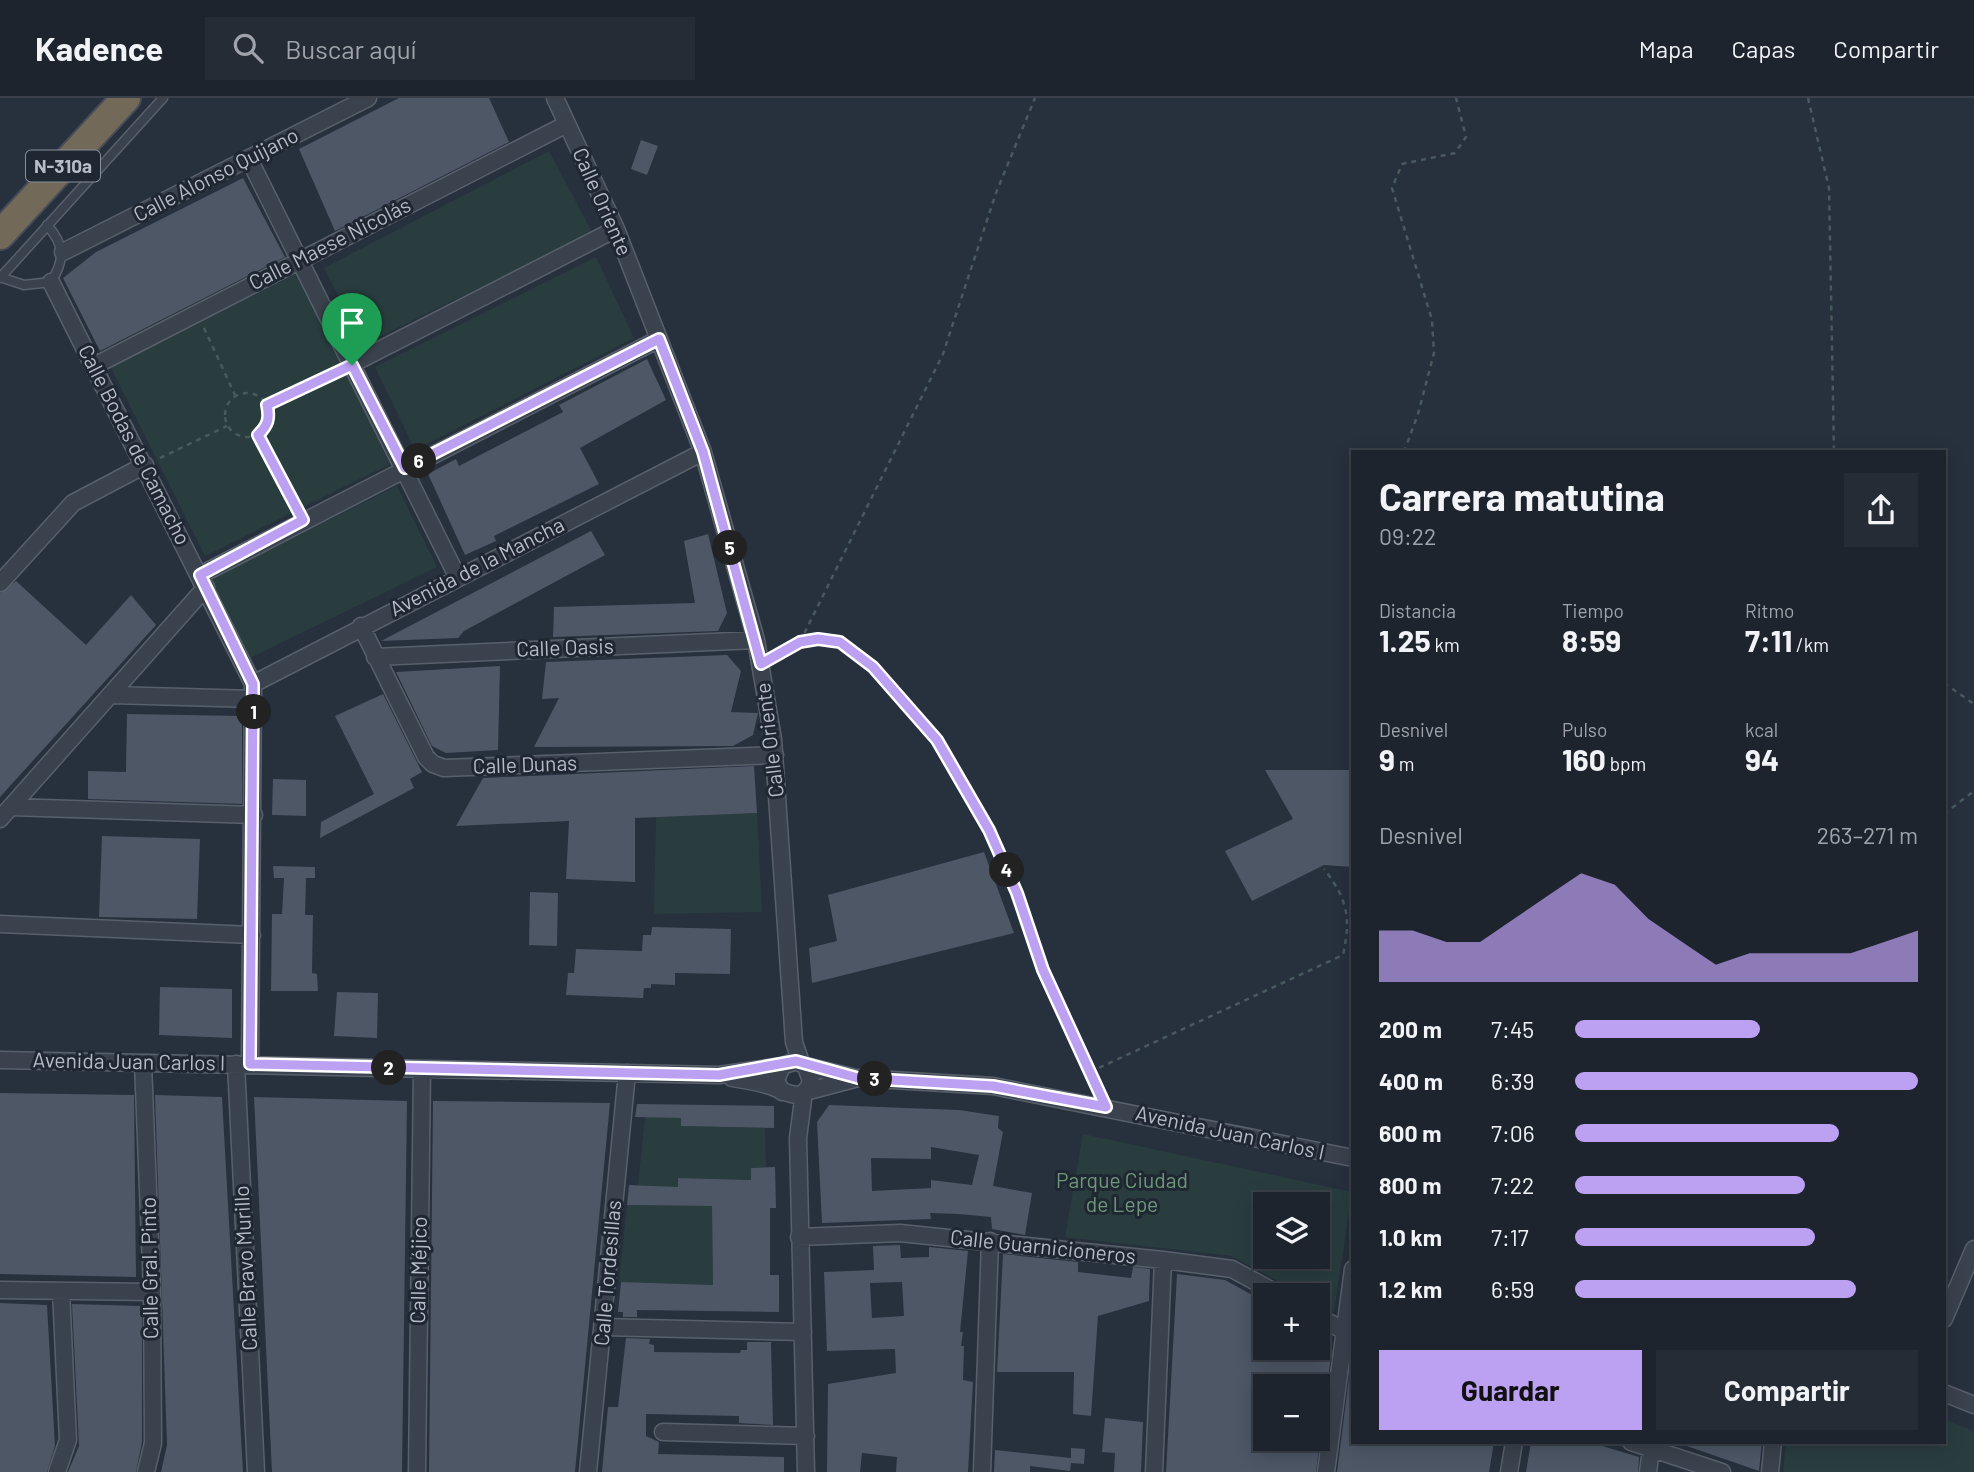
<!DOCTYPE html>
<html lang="es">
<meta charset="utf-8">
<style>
body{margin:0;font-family:Barlow,sans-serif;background:#252c36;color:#f1f3f6;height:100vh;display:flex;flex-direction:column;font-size:26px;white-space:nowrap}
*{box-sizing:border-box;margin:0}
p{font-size:23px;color:#a0a4aa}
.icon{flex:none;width:38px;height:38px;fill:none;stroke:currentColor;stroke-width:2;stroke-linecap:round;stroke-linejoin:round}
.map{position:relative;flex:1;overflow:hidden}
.drawer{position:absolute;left:1351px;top:352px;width:595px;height:994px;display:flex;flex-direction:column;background:#1d242e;border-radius:0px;box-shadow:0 4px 18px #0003,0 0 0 2px #3b414a}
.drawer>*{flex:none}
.buttons{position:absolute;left:1253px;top:1094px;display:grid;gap:14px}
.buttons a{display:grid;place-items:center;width:77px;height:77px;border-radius:0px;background:#1d242e;box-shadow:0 4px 18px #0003,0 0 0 2px #3b414a;font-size:35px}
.pin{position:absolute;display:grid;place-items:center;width:60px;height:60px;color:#fff;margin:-72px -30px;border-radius:50% 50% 50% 0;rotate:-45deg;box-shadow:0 0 7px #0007}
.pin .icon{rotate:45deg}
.km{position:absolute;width:35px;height:35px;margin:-18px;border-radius:50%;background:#222;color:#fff;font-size:19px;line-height:35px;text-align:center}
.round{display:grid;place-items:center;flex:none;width:74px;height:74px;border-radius:0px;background:#252c36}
.summary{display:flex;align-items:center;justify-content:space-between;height:119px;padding:0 28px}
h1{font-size:38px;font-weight:700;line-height:52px}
.stats{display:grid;grid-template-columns:repeat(3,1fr);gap:10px;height:119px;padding:7px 28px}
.stats div{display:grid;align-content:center}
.stats b{font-size:30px;font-weight:700}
.stats small{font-size:19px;font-weight:400}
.stats p{font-size:19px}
.chart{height:196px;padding:14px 28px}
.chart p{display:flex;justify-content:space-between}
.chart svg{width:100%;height:126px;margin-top:7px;fill:#bca0f2;opacity:.7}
.primary-button{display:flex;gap:14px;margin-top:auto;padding:14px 28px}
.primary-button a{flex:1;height:80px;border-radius:0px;background:#bca0f2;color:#111;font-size:28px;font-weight:700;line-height:80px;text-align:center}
.primary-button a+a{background:#252c36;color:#f1f3f6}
ul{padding:0 28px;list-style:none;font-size:23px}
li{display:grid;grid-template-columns:112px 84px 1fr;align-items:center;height:52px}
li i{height:18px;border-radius:9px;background:#bca0f2}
header{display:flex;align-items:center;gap:42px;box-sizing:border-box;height:98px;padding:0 35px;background:#1d242e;border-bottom:2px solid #3b414a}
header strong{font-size:33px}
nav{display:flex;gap:38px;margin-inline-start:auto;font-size:24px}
.search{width:490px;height:63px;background:#252c36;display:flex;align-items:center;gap:18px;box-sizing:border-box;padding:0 24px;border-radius:0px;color:#a0a4aa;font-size:26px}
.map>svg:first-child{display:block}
.green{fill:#293d3f;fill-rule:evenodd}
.building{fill:#4d5766;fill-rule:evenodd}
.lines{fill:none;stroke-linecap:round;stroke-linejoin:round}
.lane-casing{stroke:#58606b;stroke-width:11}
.street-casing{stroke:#58606b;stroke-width:19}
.highway-casing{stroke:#454d58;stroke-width:32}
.path{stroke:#485a5d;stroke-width:2.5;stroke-dasharray:5 5;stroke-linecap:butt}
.lane{stroke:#3a424d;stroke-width:8}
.street{stroke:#3a424d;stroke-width:16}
.highway{stroke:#736958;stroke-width:28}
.route-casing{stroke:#fff;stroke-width:14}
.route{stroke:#bca0f2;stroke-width:9}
.labels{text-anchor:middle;stroke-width:6;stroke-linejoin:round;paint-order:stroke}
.shield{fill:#1f2732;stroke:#89909b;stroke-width:2}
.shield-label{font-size:19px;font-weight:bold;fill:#b6bdc8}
.street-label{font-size:21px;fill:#b6bdc8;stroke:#1f2732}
.park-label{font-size:21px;fill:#6f9779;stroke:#1f2732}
</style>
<header>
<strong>Kadence</strong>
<div class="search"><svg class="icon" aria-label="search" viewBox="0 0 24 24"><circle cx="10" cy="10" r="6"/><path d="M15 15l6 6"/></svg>Buscar aquí</div>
<nav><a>Mapa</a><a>Capas</a><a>Compartir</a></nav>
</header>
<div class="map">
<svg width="1974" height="1374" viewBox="0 0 1974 1374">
<rect width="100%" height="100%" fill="#27303d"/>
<path class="green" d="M549,53L592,134L363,247L324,170Z
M596,159L634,240L415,352L375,269Z
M298,175L390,366L205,458L110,268Z
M397,388L437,469L250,560L211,481Z
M757,715L762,814L654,816L656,719Z
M645,1019L681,1020V1028L765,1030L766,1069L752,1070L751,1082L678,1080V1098L654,1088L638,1087Z
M1083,1036L1352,1094L1334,1214L1318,1205V1197H1303L1232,1158L1065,1139ZM1265,1106H1318V1158H1265Z
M627,1107L712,1108L713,1187L619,1184Z
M1944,1321L1974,1333V1374H1783L1786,1344H1944Z"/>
<path class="building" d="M399,0H489L509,44L335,133L299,51Z
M641,42L658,48L647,77L631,71Z
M243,80L285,159L100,253L63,180L96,154Z
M647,261L666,302L580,350L599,386L494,438L496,443L465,457L428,376L456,361L459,368L563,314L559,307Z
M591,433L605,457L464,533L458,540L381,543Z
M708,436L727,515L718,533L553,539L554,509L695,505L684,443Z
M16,483L86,547L131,497L156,527L0,699V495Z
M727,557L741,573L731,614L758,615L753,637L733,648L534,649L559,600L542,601L546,564Z
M500,568L498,652L446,655L432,648L396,574Z
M383,596L422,674L410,681L414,690L320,740L321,724L374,696L335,618Z
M127,616L242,618V706L88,701V673L126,674Z
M754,668L757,715L635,720V784L566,781L569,723L456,728L483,680Z
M1265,672H1353V769L1324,767L1252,803L1225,753L1293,721Z
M273,681L306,682V718L272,717Z
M102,738L200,741L197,821L99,819Z
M984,754L1014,835L812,885L809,850L837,843L828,797Z
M273,768L315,769V780H306L305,817H313L312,875L317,876L318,893H271L272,816H282L284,780H274Z
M530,794L558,795L557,848L529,847Z
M652,829L731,831L730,876L675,875V887L651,886V890H644L643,900L566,897L568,875H574L576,851L642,853L643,837H651Z
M160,889L232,891V940L159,937Z
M337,894L378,895L377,940L334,938Z
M0,995L134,997L136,1179L0,1176Z
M155,997L222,999L243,1374H161L167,1347Z
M254,999L407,1003L402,1374H272Z
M433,1003L610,1005L575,1374H429Z
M637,1006L774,1008V1030L681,1028V1020L635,1019Z
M829,1007L959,1012L999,1018L998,1030L1003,1034L993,1088L1032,1095L1025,1137L992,1131L991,1119L959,1116L930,1115L931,1121L822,1125L817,1024ZM931,1049L979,1057L972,1087L931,1082V1090L872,1093L871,1060L931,1061Z
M775,1069L776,1110H770V1177H779V1214L637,1212V1219H623V1214H618L621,1184L713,1187L712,1108L627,1107L629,1087L678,1089V1080L751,1082V1070Z
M900,1147L901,1160L929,1159V1149L968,1153L960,1234H963L961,1248H964L963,1282L973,1284L968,1374H896L897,1359L862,1355L860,1374H827L828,1286L896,1275L895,1251L827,1253L824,1174L874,1172L873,1148ZM902,1184L904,1218L872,1220L870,1185Z
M1003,1156L1078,1164V1174L1131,1180L1133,1169L1150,1171L1149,1203L1098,1218L1091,1318L1073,1316L1074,1274H997Z
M1177,1176L1225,1182L1265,1204V1250H1329L1331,1257L1316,1374H1166ZM1265,1288H1318V1340H1265Z
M0,1205L47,1207L55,1348L47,1374H0Z
M72,1206L142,1208V1344L136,1374H68L79,1348Z
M626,1240L650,1241L649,1246L654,1247V1254L740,1255L741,1252H747V1244H771L773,1327L739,1325V1318L646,1316V1338L659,1344L658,1356L784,1359V1374H602L608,1309H618Z
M1351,1264L1353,1344H1494L1489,1374H1337Z
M1105,1320L1143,1324L1141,1374H1114L1115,1355L1102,1354Z
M1531,1344H1589L1639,1359L1638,1374H1526Z
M1681,1344H1762L1759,1373L1681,1346Z
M1071,1350L1085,1351L1084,1366L1071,1365L1070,1373L1030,1368V1374H994L995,1352L1071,1360Z"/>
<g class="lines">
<defs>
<path id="lane" d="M0,179L24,187L51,184C65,162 65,147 47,127
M0,180L163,0"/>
<path id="street" d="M555,0L616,131L703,354L756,542L773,641L794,944L801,965
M249,61L458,480
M63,154L368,0
M51,184L253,586L250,966
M352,266L616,131
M94,268L567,26
M200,477L659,241
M0,485L73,405L145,367
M361,528L426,659L433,666L444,670L775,657
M375,559L756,542
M253,586L703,354
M112,597L254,601
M11,709L254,717
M0,721L206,489
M0,826L252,837
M0,962L719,977L782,968
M143,965L152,1194L153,1345L146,1374
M236,966L256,1374
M806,968L852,979
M732,980C744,982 758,984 770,988C786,993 802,1007 811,984L806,968L796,963L782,968L776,982L782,994
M804,994L798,1040L806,1374
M805,994L858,980L993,988L1353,1060
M799,1139L900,1135L1163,1162L1232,1171L1280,1197
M0,1192L152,1194
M1318,1218L1344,1233
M1944,1221L1974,1151
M603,1229L803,1234
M1944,1295L1974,1307
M663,1334L806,1338
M1631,1344L1722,1374
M57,1374L68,1342L61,1193
M417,1374L422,971
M588,1374L627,975
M982,1374L990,1143
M1154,1374L1163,1162
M1326,1374L1353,1171
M1509,1374L1514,1344
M1648,1374L1652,1344
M1770,1374L1773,1344"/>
<path id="highway" d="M0,137L126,0"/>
</defs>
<use href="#lane" class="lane-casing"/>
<use href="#street" class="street-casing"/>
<use href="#highway" class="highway-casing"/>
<path class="path" d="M1808,0L1829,90L1834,354
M204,230L235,297
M225 317a22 22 0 1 1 44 0a22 22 0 1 1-44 0Z
M267,307L337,274
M259,337L297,410
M1404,354L1418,316L1434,255L1432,222L1392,90L1402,66L1455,55L1466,39L1456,0
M160,360L227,328
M800,544L943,256L996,95L1035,0
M776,557L800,544L818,541L840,544L873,569L937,642L989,732L1017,795L1043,872L1098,991
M1944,585L1974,606
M1944,716L1974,693
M1090,974L1343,857C1351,820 1348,802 1324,771"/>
<use href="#lane" class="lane"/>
<use href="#street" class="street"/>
<use href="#highway" class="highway"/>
</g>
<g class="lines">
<defs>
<path id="route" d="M659,241L703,354L761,566L800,544L818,541L840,544L873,569L937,642L989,732L1017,795L1043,872L1106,1009L993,988L858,980L796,963L719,977L250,966L253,586L200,477L303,422L258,337C268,327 270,321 267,307L352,267L405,370Z"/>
</defs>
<use href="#route" class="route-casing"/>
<use href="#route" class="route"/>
</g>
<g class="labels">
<rect class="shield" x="26" y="52.5" width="74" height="31" rx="5"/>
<g class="shield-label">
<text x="63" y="75">N-310a</text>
</g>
<g class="street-label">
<text transform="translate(216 77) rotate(-27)" y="7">Calle Alonso Quijano</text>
<text transform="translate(602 104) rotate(66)" y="7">Calle Oriente</text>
<text transform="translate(330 146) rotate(-27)" y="7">Calle Maese Nicolás</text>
<text transform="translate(134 347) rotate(63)" y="7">Calle Bodas de Camacho</text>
<text transform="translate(477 469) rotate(-27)" y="7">Avenida de la Mancha</text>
<text transform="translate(565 550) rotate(-2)" y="7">Calle Oasis</text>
<text transform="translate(770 642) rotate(-97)" y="7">Calle Oriente</text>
<text transform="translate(525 667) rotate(-2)" y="7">Calle Dunas</text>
<text transform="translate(129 964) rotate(1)" y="7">Avenida Juan Carlos I</text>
<text transform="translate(1230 1035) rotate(12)" y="7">Avenida Juan Carlos I</text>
<text transform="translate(1043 1149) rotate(6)" y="7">Calle Guarnicioneros</text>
<text transform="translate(150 1170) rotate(-91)" y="7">Calle Gral. Pinto</text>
<text transform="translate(246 1170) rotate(-93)" y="7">Calle Bravo Murillo</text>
<text transform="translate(419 1172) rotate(-89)" y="7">Calle Méjico</text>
<text transform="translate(608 1175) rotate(-85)" y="7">Calle Tordesillas</text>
</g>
<g class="park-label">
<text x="1122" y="1090">Parque Ciudad<tspan x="1122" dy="24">de Lepe</tspan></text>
</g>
</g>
</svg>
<div class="buttons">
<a><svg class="icon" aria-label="layers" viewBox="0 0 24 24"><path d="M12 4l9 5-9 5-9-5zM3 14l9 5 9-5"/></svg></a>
<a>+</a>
<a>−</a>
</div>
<div class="pin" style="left:352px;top:267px;background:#1e9e55"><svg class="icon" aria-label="arrive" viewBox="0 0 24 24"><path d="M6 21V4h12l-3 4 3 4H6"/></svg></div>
<b class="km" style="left:254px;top:614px">1</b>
<b class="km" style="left:389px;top:970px">2</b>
<b class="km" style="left:875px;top:981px">3</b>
<b class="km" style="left:1007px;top:772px">4</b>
<b class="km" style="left:730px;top:450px">5</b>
<b class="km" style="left:419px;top:363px">6</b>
<section class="drawer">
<div class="summary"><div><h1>Carrera matutina</h1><p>09:22</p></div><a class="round"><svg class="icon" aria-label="share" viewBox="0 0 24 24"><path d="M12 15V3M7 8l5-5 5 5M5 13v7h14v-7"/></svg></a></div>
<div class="stats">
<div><p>Distancia</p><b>1.25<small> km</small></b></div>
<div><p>Tiempo</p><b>8:59</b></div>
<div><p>Ritmo</p><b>7:11<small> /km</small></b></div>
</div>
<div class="stats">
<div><p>Desnivel</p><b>9<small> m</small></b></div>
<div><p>Pulso</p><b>160<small> bpm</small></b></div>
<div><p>kcal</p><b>94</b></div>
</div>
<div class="chart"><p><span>Desnivel</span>263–271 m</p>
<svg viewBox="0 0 160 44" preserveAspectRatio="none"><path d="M0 44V26L10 26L20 30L30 30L40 22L50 14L60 6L70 10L80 22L90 30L100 38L110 34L120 34L130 34L140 34L150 30L160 26V44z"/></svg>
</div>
<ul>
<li><b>200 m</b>7:45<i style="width:54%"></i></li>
<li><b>400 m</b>6:39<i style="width:100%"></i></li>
<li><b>600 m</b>7:06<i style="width:77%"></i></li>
<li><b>800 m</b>7:22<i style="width:67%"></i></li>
<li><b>1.0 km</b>7:17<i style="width:70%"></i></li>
<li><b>1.2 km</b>6:59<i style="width:82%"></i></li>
</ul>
<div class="primary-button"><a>Guardar</a><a>Compartir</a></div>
</section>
</div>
